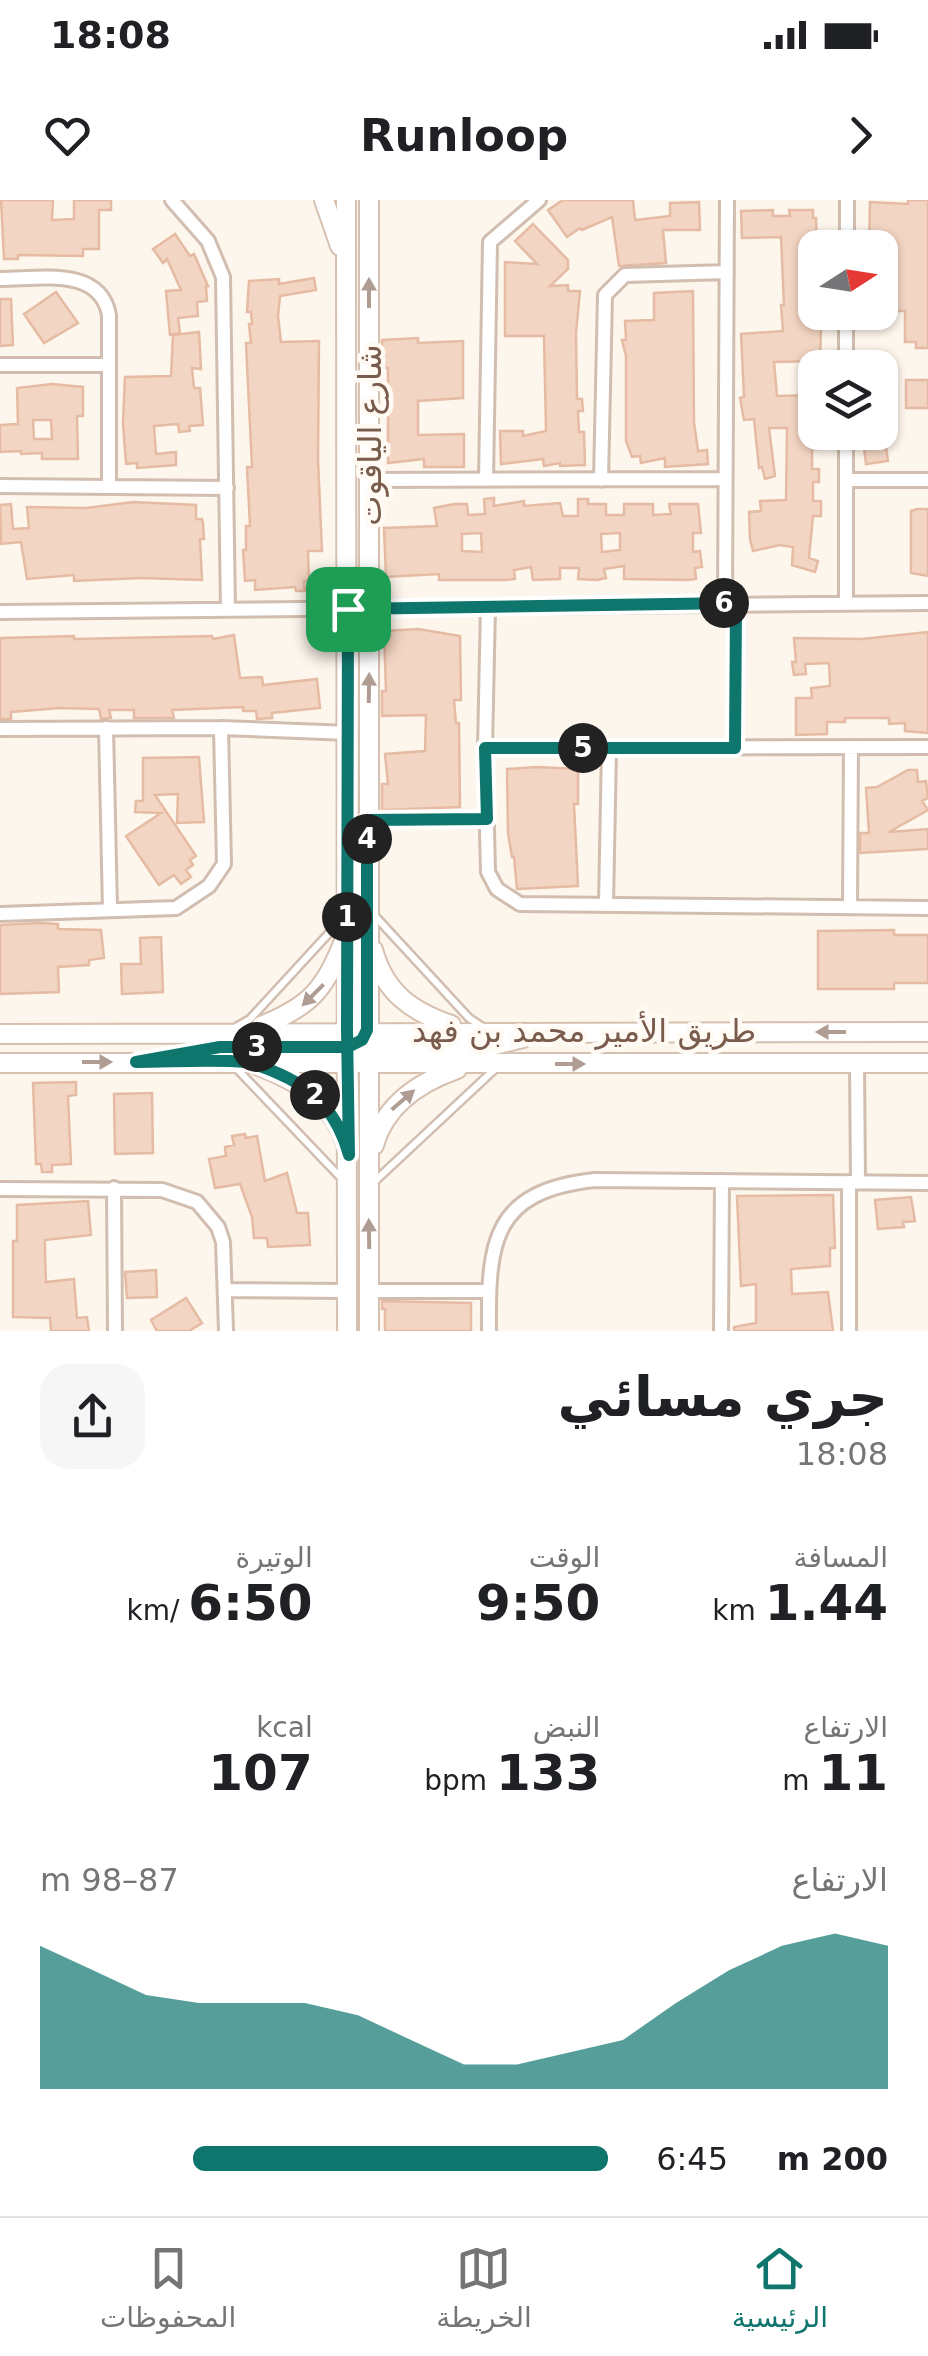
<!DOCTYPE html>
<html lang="ar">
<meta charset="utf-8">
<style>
body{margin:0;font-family:"DejaVu Sans",Cairo,sans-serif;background:#f6f6f6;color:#202124;direction:rtl;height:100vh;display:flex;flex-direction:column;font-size:38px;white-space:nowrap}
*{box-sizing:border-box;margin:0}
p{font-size:32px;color:#757577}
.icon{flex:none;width:55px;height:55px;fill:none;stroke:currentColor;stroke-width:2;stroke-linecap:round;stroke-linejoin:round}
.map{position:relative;height:1131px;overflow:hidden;direction:ltr}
.side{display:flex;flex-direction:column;background:#fff;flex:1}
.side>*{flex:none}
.needle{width:65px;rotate:78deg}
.buttons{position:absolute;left:798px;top:30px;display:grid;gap:20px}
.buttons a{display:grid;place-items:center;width:100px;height:100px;border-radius:20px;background:#fff;box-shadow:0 2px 8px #0004;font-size:50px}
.pin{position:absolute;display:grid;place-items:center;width:85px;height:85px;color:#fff;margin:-42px;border-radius:20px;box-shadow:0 5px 15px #0006}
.km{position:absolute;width:50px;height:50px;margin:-25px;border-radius:50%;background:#222;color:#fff;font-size:28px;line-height:50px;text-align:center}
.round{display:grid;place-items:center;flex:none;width:105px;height:105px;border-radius:30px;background:#f6f6f6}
.summary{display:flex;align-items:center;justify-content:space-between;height:170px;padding:0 40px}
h1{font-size:55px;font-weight:700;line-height:75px}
.metrics{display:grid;grid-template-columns:repeat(3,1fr);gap:15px;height:170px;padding:10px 40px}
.metrics div{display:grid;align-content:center}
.metrics b{font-size:50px;font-weight:700}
.metrics small{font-size:28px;font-weight:400}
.metrics p{font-size:28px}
.chart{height:280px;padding:20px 40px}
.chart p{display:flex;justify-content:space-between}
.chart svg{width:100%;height:180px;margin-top:10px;fill:#0f766e;opacity:.7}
ul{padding:0 40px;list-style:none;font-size:32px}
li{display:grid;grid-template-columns:160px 120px 1fr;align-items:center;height:75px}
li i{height:25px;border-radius:12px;background:#0f766e}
.status{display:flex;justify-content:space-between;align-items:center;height:70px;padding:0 50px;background:#fff;direction:ltr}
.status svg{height:28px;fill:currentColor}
header{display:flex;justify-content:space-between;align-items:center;height:130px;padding:0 40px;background:#fff;font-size:45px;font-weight:700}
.tabs{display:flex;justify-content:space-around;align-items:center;height:140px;border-top:2px solid #e0e0e0;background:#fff;font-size:28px;color:#757577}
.tabs a{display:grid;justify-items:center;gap:5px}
.tabs .current{color:#0f766e}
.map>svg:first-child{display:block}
.building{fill:#f3d5c3;stroke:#e6bba3;stroke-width:2.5;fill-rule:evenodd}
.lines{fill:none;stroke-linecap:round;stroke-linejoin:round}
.lane-casing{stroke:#d1beb0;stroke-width:11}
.street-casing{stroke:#d1beb0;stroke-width:18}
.secondary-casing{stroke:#d6c0b0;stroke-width:22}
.lane{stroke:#fff;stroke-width:6}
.street{stroke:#fff;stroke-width:12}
.secondary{stroke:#fff;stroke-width:18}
.oneway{fill:#af9d94}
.route-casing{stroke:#fff;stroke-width:20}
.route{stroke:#0f766e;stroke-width:12}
.labels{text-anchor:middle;stroke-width:9;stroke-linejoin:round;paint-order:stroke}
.street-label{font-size:32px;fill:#7a5c4d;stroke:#fffaf3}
</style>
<div class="status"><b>18:08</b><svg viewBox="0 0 49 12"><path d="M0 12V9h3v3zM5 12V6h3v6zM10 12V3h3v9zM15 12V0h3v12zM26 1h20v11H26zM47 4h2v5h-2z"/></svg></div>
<header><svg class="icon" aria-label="forward" viewBox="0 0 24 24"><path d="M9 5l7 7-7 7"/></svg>Runloop<svg class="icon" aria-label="heart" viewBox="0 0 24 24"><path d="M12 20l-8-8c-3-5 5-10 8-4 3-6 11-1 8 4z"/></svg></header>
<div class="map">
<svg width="928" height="1131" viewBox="0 0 928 1131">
<rect width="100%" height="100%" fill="#fdf6ec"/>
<path class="building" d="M1,0H53L52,20L74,19V0H111V10H99V49H83V56L18,55V59H4Z
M563,0H633L635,20L670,16V3L699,2L700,30H663L666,63L619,66L612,17L582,30L580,28L567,37L548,10Z
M908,0H928V148H916V142H905V111H880V45H869L870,2L908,4Z
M773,10V16H790L789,10H813V18H816L817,48L814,64L815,112H820L821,127L820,161L774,162L777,196L815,195V237H821V249H812V269H819V282H813V301H821V316H813L809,358L818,361L815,372L792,365L793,347L780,345L753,351L750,339L749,312L761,311L760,301L786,300L787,228H769L775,276L765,279L762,267L759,268L754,219L744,220L740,198L744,197L741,134L783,131L781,105H784L781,37L742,38L741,11Z
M533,24L568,60V69L550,86L568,85V91H580L576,133L577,199H582L583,211H578L579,232H584L585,265L560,266V263L544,266L543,259L501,264L500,231H523V236L546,231L544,136H505V62L537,64L515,41Z
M175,34L190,56L194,54L208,86H206L207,101L197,102L198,116L178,118L180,133L170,135L166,91L181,90L167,59L163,63L153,49Z
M314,78L316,90L280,96L278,116L281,142L319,141L318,260L322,351H308L309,381H304L305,391H296L295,387L255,390V380L245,381L243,350H246V326H250L247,267H252L246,143H251L249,124H252L251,112H247L249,81L279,79V84Z
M693,91L694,222L698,251L707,250L708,264L665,267V258L641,263L640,256L632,257L626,241V156L622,140H626L625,121L654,120V93Z
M56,92L78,123L44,143L24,114Z
M0,99H11L13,145L0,146Z
M199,132L201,169L192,168L194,188H200L203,225L189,226L190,231L179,232L178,224L154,226L156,254L176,252V265L137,268V263L126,264L123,223L125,177L171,176L173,135Z
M418,138V143L463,141V198L418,201V235L464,234V267H424V259L388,263V168H382V140Z
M906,180H928V208H906Z
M52,184L83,187V216H77L78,259H42V253L21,254V251L0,252V225L18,224L17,188ZM33,220H51L52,239H34Z
M862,232H884L888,261L866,264Z
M494,298V306L524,301V306L560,303L563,316H578V299H588V304H606V315H624V304H653V315L671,314L669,304H698L701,333H693V352L700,351L702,367L695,368L696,379L688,380L624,379V366L604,369L606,378L597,380L578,379L579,368H560V379L533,380L531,367L514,370L515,379L505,380H439V374L386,377L384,328L437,326L434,308L454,304H467L468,315L485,314L484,299ZM481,333L482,352L462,351V334ZM620,333V350L602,352L601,334Z
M133,302L196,305V319H202L203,323L204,339H200L202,380L141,378L74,381V375L27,379L21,342L1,344L0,305L11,304L13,329L29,328L27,307L86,308Z
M917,309H928V376L911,373V311Z
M418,429L460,436L461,500H454L456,523H459L460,607L382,610V584H388L385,554L425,551L426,515L382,516V491H386L384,431Z
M928,432V533L905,531V523L889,524V518H845V522H827V534L796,535V498H812L811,488L830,486L829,463L805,464L806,474L794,475L792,462H796L794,438L862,439Z
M234,435L240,478L262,477L263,485L317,479L320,508L272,513V518L257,519L256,511H243V507L172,510L174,518H134V510H109L111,518L101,519L99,509L60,508L11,512V519H0V438L74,436V439L212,436L213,439Z
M199,557L204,622L177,623L178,594L155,595L196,656L190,660L193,665L186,670L191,677L181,684L174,675L159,685L126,636L161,613L135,612L136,601H143V558Z
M537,567L578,569V604H574L578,686L517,689L514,657H512L508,633L507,569Z
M908,570H917L918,582L926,581L928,598L922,601L928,610L889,632L928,629V649L860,653V633H869L866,588L877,587Z
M40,723L58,724V729L101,730L104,758L89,760V765L58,767L59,792L0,794V725Z
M894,730V735H928V783H894V789H818V731Z
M161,737L163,792L122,794L121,764H141L140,738Z
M76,882V895L68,896L71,964L52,965V972H42L41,964H36L33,883Z
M152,893L153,953L115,954L114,894Z
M245,934L246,938L257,936L265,981L287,973L297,1013H308L310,1045L268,1047L267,1038H254L252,1017L240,984L215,988L209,959L226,956L225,947L234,945L232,936Z
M833,995L835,1048H830V1066L791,1069L792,1094L828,1092L833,1131H734V1127L756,1123V1084L741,1086L737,996Z
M911,997L915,1021L903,1022L904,1027L878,1029L875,1000Z
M88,1001L91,1035L45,1040V1055L46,1082L74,1079L77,1118L87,1117L89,1131H51L50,1118L13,1117V1041H17V1005Z
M156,1070L157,1097L127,1098L125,1072Z
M186,1098L202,1123L189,1131H157L151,1120Z
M382,1101L471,1103V1131H385V1109H382Z"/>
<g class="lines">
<defs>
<path id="lane" d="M374,715L469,818L484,828
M236,827L250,819L342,719
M237,869L342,979
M374,982L496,868"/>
<path id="street" d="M172,0L208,41L223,77L228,410
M847,48V0
M0,79C39,79 100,66 109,115V287
M0,165H109
M846,168V112
M369,280L725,279
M486,280L490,42L539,0
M601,280L605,95L625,75L727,72
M846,280H928
M0,286L227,288
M725,403L727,0
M846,403V232
M488,406L485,548L488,672L497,689L520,704L928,708
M0,412L928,403
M106,528L110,709
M0,529L221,528L349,533
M735,547L736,403
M485,548L928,547
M367,620L487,619
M606,705L609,548
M850,707L851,547
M0,714L176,708L209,686L224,664L221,528
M857,863L858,982
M114,988L115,1131
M0,989L162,990L197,1002L218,1027L223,1042L226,1131
M226,1090L347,1091
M369,1091H489
M489,1131C488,1042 492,991 595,980L928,983
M721,1131L722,981
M849,1131V982"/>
<path id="secondary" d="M324,0L340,46
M346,0L347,1131
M373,750C385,793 411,811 451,825
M261,826C309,807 325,790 344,741
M0,834L928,832
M356,851L368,847H486L523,838
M186,854L221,847H348L358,843
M0,863H928
M259,866C298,881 330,900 345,941
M374,945C385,905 420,882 457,869
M369,1131V0"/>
</defs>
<use href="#lane" class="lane-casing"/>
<use href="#street" class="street-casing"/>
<use href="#secondary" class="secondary-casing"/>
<use href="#lane" class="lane"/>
<use href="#street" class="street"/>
<use href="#secondary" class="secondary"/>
</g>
<defs><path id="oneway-solid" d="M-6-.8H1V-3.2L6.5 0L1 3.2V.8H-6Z" transform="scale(2.5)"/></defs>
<g class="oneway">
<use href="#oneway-solid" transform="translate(369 93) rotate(-90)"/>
<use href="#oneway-solid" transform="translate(369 488) rotate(-89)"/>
<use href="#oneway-solid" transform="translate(313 795) rotate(135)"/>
<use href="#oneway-solid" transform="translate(831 832) rotate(-180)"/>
<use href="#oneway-solid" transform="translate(97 862)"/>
<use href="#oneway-solid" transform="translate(570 864)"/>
<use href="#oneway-solid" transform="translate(403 900) rotate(-41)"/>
<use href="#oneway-solid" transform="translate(369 1034) rotate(-91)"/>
</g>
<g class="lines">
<defs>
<path id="route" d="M348,409L347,830C348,872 348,914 349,955C338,914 314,888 275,872C265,868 255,863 246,862C210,859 172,862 136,862L220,847H348L362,840L367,830V620L487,619L485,548H735L736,403L348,409"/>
</defs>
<use href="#route" class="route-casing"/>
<use href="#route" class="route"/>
</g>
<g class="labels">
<g class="street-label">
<text transform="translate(370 235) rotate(-90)" y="11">شارع الياقوت</text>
<text x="584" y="842">طريق الأمير محمد بن فهد</text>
</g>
</g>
</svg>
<div class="buttons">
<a><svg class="needle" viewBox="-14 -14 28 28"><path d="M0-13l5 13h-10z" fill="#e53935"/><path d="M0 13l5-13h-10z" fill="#757577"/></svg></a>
<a><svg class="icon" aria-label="layers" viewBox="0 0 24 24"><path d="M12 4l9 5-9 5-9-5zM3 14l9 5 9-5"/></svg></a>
</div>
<div class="pin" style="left:348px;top:409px;background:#1e9e55"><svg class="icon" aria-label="arrive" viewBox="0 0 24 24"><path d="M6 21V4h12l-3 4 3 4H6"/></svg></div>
<b class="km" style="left:347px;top:717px">1</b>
<b class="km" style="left:315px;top:895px">2</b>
<b class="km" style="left:257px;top:847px">3</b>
<b class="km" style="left:367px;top:639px">4</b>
<b class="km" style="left:583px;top:548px">5</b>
<b class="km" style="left:724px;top:403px">6</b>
</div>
<section class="side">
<div class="summary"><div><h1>جري مسائي</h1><p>18:08</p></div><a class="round"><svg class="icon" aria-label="share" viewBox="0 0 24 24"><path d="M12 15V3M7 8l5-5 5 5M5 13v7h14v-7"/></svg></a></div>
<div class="metrics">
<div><p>المسافة</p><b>1.44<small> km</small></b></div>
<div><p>الوقت</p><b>9:50</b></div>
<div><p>الوتيرة</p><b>6:50<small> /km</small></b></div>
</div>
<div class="metrics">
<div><p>الارتفاع</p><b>11<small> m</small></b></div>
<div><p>النبض</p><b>133<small> bpm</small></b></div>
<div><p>kcal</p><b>107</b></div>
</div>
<div class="chart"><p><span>الارتفاع</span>87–98 m</p>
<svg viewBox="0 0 160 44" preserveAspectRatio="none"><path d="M0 44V9L10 15L20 21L30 23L40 23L50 23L60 26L70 32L80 38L90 38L100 35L110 32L120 23L130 15L140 9L150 6L160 9V44z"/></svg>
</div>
<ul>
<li><b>200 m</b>6:45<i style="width:73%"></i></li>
</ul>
</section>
<nav class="tabs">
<a class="current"><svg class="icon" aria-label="home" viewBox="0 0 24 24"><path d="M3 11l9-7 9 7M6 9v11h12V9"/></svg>الرئيسية</a>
<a><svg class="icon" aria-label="map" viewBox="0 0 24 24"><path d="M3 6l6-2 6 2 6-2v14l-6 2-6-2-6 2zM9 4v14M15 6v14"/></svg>الخريطة</a>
<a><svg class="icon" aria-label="saved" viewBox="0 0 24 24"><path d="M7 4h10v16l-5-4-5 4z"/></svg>المحفوظات</a>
</nav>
